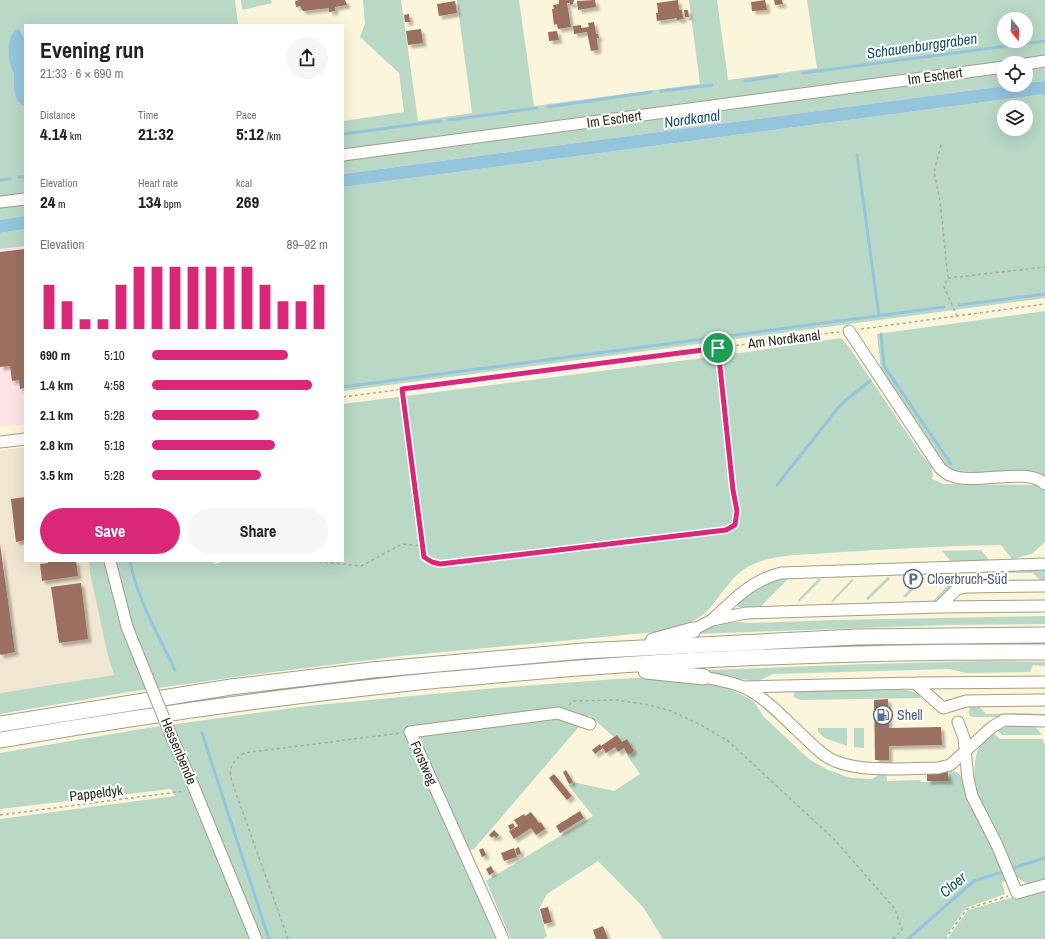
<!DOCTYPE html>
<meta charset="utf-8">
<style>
body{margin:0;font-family:"Archivo Narrow",sans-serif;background:#f6f6f6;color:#202124;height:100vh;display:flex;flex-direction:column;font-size:15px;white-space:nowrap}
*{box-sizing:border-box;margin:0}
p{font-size:13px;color:#757577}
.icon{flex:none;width:22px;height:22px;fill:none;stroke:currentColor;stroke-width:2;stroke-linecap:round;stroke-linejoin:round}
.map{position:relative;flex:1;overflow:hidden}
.panel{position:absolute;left:24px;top:24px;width:320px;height:538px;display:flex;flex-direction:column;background:#fff;border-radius:0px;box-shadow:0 4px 16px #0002}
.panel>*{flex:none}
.needle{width:26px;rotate:162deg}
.buttons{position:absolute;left:997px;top:12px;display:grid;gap:8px}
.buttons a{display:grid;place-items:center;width:36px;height:36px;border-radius:50%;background:#fff;box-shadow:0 4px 16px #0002;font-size:20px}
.pin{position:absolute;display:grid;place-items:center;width:34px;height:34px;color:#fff;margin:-17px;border:2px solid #fff;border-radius:50%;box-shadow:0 1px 4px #0007}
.round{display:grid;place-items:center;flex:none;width:42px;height:42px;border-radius:21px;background:#f6f6f6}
.head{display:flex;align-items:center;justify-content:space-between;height:68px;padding:0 16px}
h1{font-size:22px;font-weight:700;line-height:30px}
.figures{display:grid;grid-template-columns:repeat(3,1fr);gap:6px;height:68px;padding:4px 16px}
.figures div{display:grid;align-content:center}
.figures b{font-size:17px;font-weight:700}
.figures small{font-size:11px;font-weight:400}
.figures p{font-size:11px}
.chart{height:112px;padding:8px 16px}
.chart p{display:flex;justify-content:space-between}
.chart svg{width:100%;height:72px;margin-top:4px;stroke:#db2777;stroke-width:6}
.cta{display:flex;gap:8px;margin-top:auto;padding:8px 16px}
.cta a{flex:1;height:46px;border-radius:24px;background:#db2777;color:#fff;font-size:16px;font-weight:700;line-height:46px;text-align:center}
.cta a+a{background:#f6f6f6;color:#202124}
ul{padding:0 16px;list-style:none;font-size:13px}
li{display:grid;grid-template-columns:64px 48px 1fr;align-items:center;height:30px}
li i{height:10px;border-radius:5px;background:#db2777}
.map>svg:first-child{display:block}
.commercial{fill:#fee3e7}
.industrial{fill:#f0e6d1}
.green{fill:#b9d8c6;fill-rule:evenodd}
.water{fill:#94c5dc}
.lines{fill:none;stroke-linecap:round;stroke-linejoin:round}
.stream{stroke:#94c5dc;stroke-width:3}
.building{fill:#9b7061;filter:url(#shadow)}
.minor-casing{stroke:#a39e86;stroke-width:13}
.highway-casing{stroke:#a39e86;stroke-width:17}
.path{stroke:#afaa96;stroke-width:1.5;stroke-dasharray:3 3;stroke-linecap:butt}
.minor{stroke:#fff;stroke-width:11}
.highway{stroke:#fff;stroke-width:15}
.minor-bridge-casing{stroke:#a39e86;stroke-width:13;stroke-linecap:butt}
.minor-bridge{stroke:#fff;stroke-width:11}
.route-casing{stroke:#fff;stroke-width:8}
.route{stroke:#db2777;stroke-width:5}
.labels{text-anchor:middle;stroke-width:4;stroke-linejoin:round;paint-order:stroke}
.street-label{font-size:14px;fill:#2b291f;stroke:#fff}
.service-label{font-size:14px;fill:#4e5e75;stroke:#fff;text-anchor:start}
.water-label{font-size:15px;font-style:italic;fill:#125169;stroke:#fff}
</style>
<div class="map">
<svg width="1045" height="939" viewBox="0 0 1045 939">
<defs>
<filter id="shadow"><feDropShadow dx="3.5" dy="3.5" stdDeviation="1" flood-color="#0004"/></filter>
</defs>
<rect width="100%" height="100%" fill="#fbf5db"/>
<path class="commercial" d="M25,246V424L0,427V249Z"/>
<path class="industrial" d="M25,447V561H89L90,573L107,652L114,675L0,693V450Z"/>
<path class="green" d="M0,0H235L238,25H25V41L20,30C18,39 11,60 12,67C12,70 14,73 14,76C14,87 12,102 25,106V194L0,197Z
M241,0H271L272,3L242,10Z
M363,0H401L418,121L472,113L457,0H519L534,106L700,84L689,0H717L728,80L817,68L807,0H1045V58L343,151V121L404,112L399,73L360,37L365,24ZM1004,19H1026V41H1004Z
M1045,68V81L1026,83V70Z
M1004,73V85H1012L343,174V161Z
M1045,94V298L343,391V187ZM1004,107H1026V129H1004Z
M25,204V216L0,220V207Z
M25,229V246L0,249V233Z
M1045,311V479L1041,475L948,471L881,370L877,334Z
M841,338L849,347L923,457C931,464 934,469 932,479L943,484L1039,485L1045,489V542L1032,554L1012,559L1001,545C943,546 886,549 828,553C804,555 778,554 756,563C734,571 723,593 709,609C697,622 682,626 666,631L401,656L243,676L129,692L0,714V693L114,675L107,652L90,573L89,561H215L213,563L216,564L224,561H343V404L726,355Z
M981,550L990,561H951L942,551Z
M983,570H1045V583H1043L1033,573H997L1006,583L1000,584L991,573H983Z
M923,576L925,578L905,598L903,596Z
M957,576L965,584L938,602L933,601Z
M888,577L890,579L868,600L866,598Z
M774,578H789L761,606L743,608L738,607L736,603L738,600Z
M819,578L821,580L799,602L798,600Z
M852,579L854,580L833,602L831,601Z
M1045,616V624L949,625L693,634L718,623L737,622L752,623L835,620Z
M983,661L1045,662V666L1033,665L1030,672L966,673L949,669L773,674L758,681L733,678L707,672V670L868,664Z
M657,677L703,681L729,689L746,697L754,702L764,717L810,760L828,770L851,778L872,779L883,772H886L887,781L920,780L921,782L949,781V771L957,772L962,778L1001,865L1011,862L1006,851L977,794L974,785L975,761L977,752L981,744L993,733L1000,739H1043L1045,747V882C1032,886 1027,886 1017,877L1002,882L1005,894L966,908L944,939H663L643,907L598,861L547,894L539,909L547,936L543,939H511L486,881L593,816L568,785L573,782L614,791L640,774L627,755L634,751L627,739L622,742L617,735L614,737L589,715L474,849L458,854L496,939H0V819L175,796L171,789L0,809V753L147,728L307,706L496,688L617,679Z
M897,688L914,692L921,695L920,698L800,700L794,697V693L798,691Z
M976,703L986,714L1019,713L1045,714V717H973L970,716C967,710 970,705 976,703Z
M1034,725L1042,735H1002L997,730L1008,726Z
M818,728H847V746L825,738L818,732Z
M854,728H864V748L854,747Z
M1045,888V939H947L968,910Z"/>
<path class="water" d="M18,29L20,30L25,41V106C12,102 14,87 14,76C14,73 12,70 11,67C8,56 6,35 18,29Z
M1045,81V94L343,187V174L1012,85H1026V83Z
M25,216V229L0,233V220Z"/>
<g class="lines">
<path class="stream" d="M803,73L1045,41
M745,81L777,76
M661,91L712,85
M548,107L651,92
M449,120L537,108
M343,134L441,121
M857,155L879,316
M19,177H25
M0,180L10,179
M959,305L1045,294
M881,334L884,366L951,464
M343,387L944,307
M777,485L838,408L846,400L870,381
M130,561C137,599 159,636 175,670
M202,733L269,939
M1010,869L1045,858
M908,939L974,881L1005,871"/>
</g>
<path class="building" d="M299,0H345L347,5L335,7V11L329,12V8L303,11L300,6L296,7L295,1Z
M559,0H574L573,4L570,5V3H567L571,27L558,29L557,24L554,25L552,9H554L553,5L559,4Z
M595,0L596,7L578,10L577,1Z
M678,0L679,10H682L683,19L677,20V18L657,21L656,13H658L657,3Z
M765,0L767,10L752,11L751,2Z
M774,0H782L783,4L775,5Z
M455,1L457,13L439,16L437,4Z
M684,10H688L689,17H685Z
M409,14L410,22H405L404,15Z
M594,22L596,34H598L599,38H597L598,50L591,51L587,32L574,34L573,26L581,25V28L589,27L588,23Z
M421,29L423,43L408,45L406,31Z
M557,31L559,40L549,41L548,32Z
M25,249V388L20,389L19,380L12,381L10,366L0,367V252Z
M25,497V540L16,542L11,499Z
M0,544L15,652L1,655L0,654Z
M48,561H76L78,576L42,581L40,564L48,563Z
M81,583L88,639L59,643L51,587Z
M888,699L889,728L941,727L942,745L889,746V760H875L874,700Z
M617,735L622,742L627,739L634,751L628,755L624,748L618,752L615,747L606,753L603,748L595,754L592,750L600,744L601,746Z
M566,770L573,782L569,784L563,772Z
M948,772L949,781H927V773Z
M554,774L572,796L567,800L549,778Z
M580,811L584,818L560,833L556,826Z
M531,812L539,823L541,822L545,829L536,835L531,828L514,839L509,831L518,826L514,820L524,814L525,816Z
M513,823L515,827L510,830L508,826Z
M494,830L499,835L496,838L494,836L492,838L489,835Z
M519,847L521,854L517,855L515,849Z
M483,848L486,855L482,857L479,850Z
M514,848L517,857L504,861L501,853Z
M491,866L494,872L489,875L486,869Z
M548,907L552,922L544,924L540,909Z
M603,926L608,939H596L593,930Z"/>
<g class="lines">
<defs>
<path id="minor" d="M1026,64L1045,61
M343,155L1004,67
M0,202L25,199
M849,331L940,468C943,470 946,474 950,475C974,486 1027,466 1045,484
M0,442L25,439
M110,561L127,627L148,679
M939,607L957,589L966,587L1045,586
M712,620C735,599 750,581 781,573L1045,564
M693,630L712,620L746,613L939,607L1045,606
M704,677C717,680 731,682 743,687C764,696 785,719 802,735C812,744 822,756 835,761C864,773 906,768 938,768L950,765L992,727L1004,720L1045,721
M915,683L943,708L966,701L1045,700
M744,687L915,683L1045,682
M958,722L964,738L968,779L972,796L997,845L1017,893L1045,885
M172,738L195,790L256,939
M503,939L410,732L558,713L590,724"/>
<path id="highway" d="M653,641L693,630
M646,671L704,677
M0,724L231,687L372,670L583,651L856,637L1045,635
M0,740C130,718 261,699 392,685C430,680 469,678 507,674C686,658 866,651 1045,652"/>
</defs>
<use href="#minor" class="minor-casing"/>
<use href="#highway" class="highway-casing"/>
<path class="path" d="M1009,59L1017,58
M941,145L934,172L940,201L948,278L944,287L957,316
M948,278L1045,267
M861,329L1045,304
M402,389L424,557L432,562L440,564L725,530L735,525L737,511L733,490L718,348
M343,397L839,332
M313,561L361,566L402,544L423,546
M569,705L574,701L616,700L644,704L671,711L701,725L728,741L834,839L895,909L902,930L893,939
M0,815L185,791
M288,939L232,782C228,767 232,762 244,753L401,733
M945,939L967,909L1008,896"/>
<use href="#minor" class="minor"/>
<use href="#highway" class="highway"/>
<defs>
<path id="minor-bridge" d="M148,679L172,738"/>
</defs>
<use href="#minor-bridge" class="minor-bridge-casing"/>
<use href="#minor-bridge" class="minor-bridge"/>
</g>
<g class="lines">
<defs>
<path id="route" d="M718,348L733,490L737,511L735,525L726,530L440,564L432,562L424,557L402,389Z"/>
</defs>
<use href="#route" class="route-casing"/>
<use href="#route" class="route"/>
</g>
<defs>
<symbol id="parking-ring" viewBox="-11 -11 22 22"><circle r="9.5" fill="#fff" stroke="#5c6f8a" stroke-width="1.5"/><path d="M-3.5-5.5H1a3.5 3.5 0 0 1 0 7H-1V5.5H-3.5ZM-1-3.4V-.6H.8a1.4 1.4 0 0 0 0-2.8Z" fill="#5c6f8a"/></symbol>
<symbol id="fuel-ring" viewBox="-11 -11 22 22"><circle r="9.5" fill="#fff" stroke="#5c6f8a" stroke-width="1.5"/><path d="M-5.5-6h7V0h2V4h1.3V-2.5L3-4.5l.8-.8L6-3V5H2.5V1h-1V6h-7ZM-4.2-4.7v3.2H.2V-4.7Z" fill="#5c6f8a"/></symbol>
</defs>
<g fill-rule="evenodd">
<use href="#parking-ring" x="902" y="568" width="22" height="22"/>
<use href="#fuel-ring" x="872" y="704" width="22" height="22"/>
</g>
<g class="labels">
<g class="street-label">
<text transform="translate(935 76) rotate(-8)" y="5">Im Eschert</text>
<text transform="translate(614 119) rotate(-8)" y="5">Im Eschert</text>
<text transform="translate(784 339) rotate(-7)" y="5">Am Nordkanal</text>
<text transform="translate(179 751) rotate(67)" y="5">Hessenbende</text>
<text transform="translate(424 763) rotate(66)" y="5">Forstweg</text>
<text transform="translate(96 793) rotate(-7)" y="5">Pappeldyk</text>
</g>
<g class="service-label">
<text x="927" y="584">Cloerbruch-Süd</text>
<text x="897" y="720">Shell</text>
</g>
<g class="water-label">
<text transform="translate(922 46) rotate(-8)" y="5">Schauenburggraben</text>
<text transform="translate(692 119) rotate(-8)" y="5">Nordkanal</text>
<text transform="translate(953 885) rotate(-40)" y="5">Cloer</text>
</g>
</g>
</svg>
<div class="buttons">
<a><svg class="needle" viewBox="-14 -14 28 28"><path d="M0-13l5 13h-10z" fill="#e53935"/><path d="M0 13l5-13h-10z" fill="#757577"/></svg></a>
<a><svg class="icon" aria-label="locate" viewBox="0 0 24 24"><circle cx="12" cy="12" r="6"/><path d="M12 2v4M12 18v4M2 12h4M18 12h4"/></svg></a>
<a><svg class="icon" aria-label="layers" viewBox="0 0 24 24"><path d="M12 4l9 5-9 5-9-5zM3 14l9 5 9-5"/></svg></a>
</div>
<div class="pin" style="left:718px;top:348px;background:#1e9e55"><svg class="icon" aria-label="arrive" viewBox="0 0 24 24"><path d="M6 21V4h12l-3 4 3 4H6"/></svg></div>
<section class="panel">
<div class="head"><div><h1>Evening run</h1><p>21:33 · 6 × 690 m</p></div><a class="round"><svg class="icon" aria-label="share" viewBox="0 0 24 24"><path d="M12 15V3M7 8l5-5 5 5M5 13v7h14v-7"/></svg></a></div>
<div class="figures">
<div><p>Distance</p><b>4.14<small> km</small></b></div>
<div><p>Time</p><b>21:32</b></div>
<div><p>Pace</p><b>5:12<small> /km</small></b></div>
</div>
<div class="figures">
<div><p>Elevation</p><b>24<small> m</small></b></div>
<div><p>Heart rate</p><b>134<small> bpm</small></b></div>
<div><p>kcal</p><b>269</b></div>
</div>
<div class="chart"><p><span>Elevation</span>89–92 m</p>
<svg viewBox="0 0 160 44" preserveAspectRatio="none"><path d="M5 44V17M15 44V27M25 44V38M35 44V38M45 44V17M55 44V6M65 44V6M75 44V6M85 44V6M95 44V6M105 44V6M115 44V6M125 44V17M135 44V27M145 44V27M155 44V17"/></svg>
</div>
<ul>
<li><b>690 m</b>5:10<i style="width:77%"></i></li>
<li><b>1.4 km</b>4:58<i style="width:91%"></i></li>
<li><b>2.1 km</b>5:28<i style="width:61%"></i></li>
<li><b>2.8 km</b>5:18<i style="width:70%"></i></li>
<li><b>3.5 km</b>5:28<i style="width:62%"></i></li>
</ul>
<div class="cta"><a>Save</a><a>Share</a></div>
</section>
</div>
